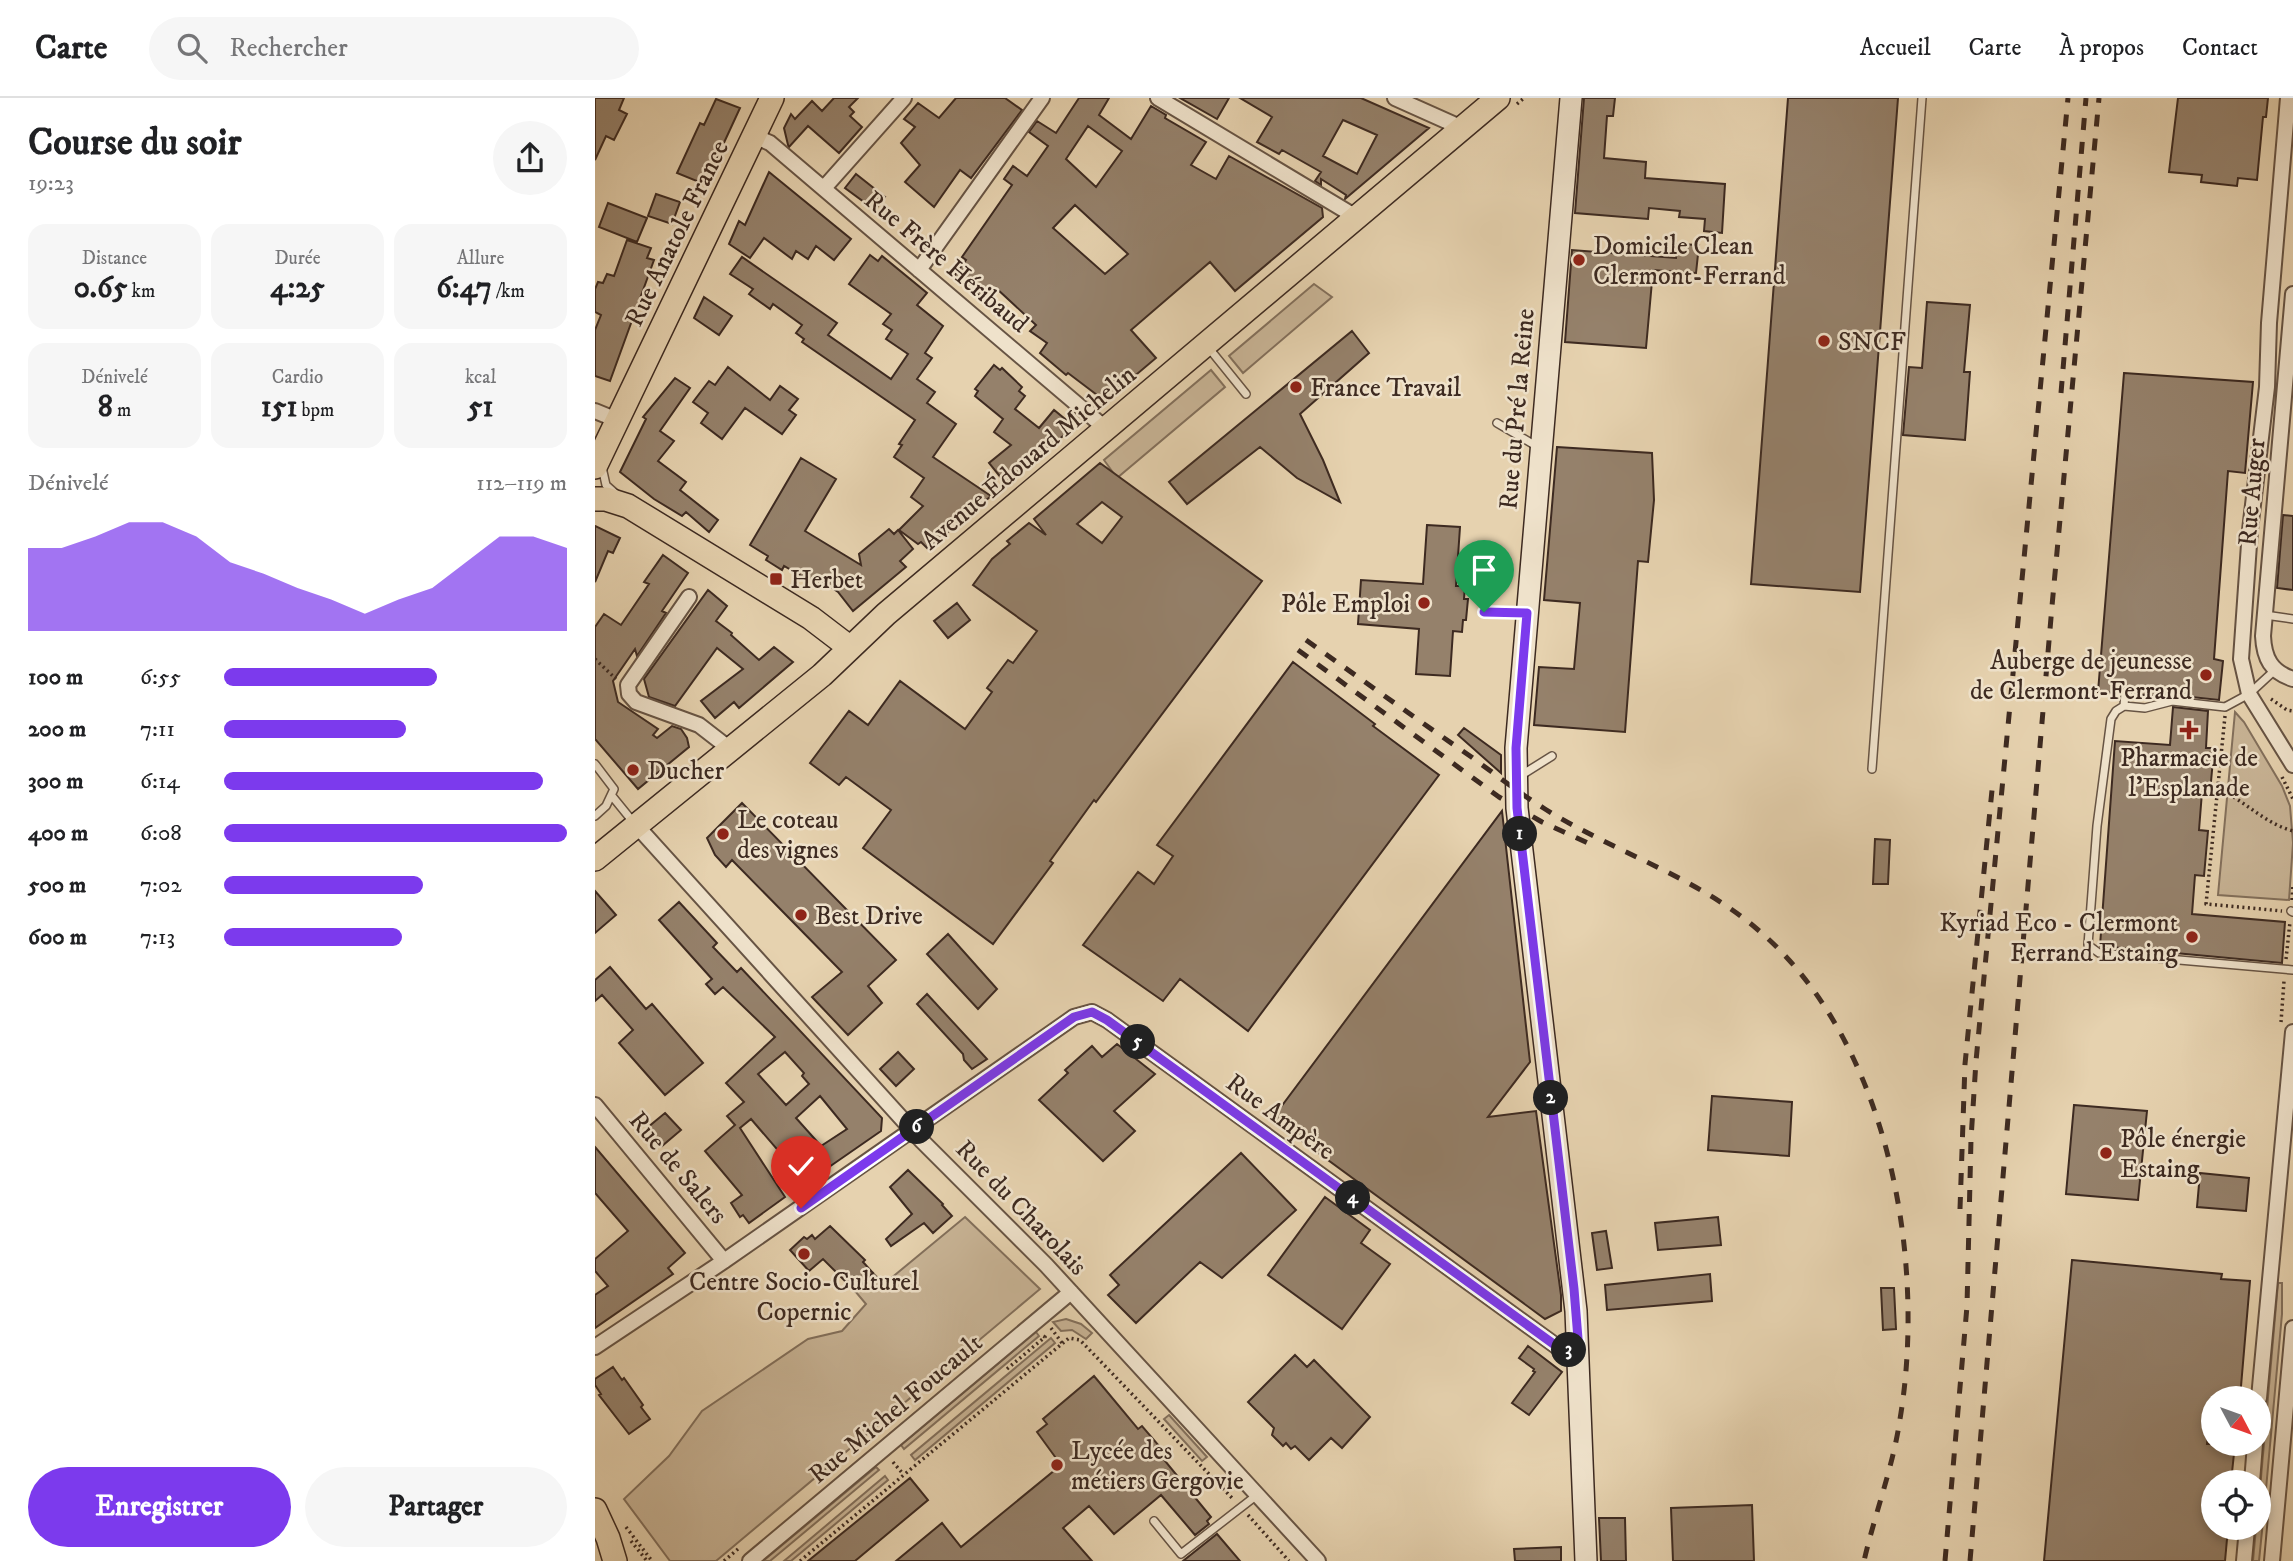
<!DOCTYPE html>
<html lang="fr">
<meta charset="utf-8">
<style>
body{margin:0;font-family:"IM FELL DW Pica",serif;background:#f6f6f6;color:#202124;height:100vh;display:flex;flex-direction:column;font-size:26px;white-space:nowrap}
*{box-sizing:border-box;margin:0}
p{font-size:23px;color:#757577}
.icon{flex:none;width:38px;height:38px;fill:none;stroke:currentColor;stroke-width:2;stroke-linecap:round;stroke-linejoin:round}
.map{position:relative;flex:1;overflow:hidden}
.side{display:flex;flex-direction:column;background:#fff;width:595px}
.side>*{flex:none}
.needle{width:46px;rotate:131deg}
.buttons{position:absolute;left:1606px;top:1288px;display:grid;gap:14px}
.buttons a{display:grid;place-items:center;width:70px;height:70px;border-radius:50%;background:#fff;box-shadow:0 4px 10px #0003;font-size:35px}
.pin{position:absolute;display:grid;place-items:center;width:60px;height:60px;color:#fff;margin:-72px -30px;border-radius:50% 50% 50% 0;rotate:-45deg;box-shadow:0 0 7px #0007}
.pin .icon{rotate:45deg}
.km{position:absolute;width:35px;height:35px;margin:-18px;border-radius:50%;background:#222;color:#fff;font-size:19px;line-height:35px;text-align:center}
.round{display:grid;place-items:center;flex:none;width:74px;height:74px;border-radius:37px;background:#f6f6f6}
.summary{display:flex;align-items:center;justify-content:space-between;height:119px;padding:0 28px}
h1{font-size:38px;font-weight:700;line-height:52px}
.stats{display:grid;grid-template-columns:repeat(3,1fr);gap:10px;height:119px;padding:7px 28px}
.stats div{display:grid;align-content:center;border-radius:18px;background:#f6f6f6;text-align:center}
.stats b{font-size:30px;font-weight:700}
.stats small{font-size:19px;font-weight:400}
.stats p{font-size:19px}
.chart{height:196px;padding:14px 28px}
.chart p{display:flex;justify-content:space-between}
.chart svg{width:100%;height:126px;margin-top:7px;fill:#7c3aed;opacity:.7}
.cta{display:flex;gap:14px;margin-top:auto;padding:14px 28px}
.cta a{flex:1;height:80px;border-radius:42px;background:#7c3aed;color:#fff;font-size:28px;font-weight:700;line-height:80px;text-align:center}
.cta a+a{background:#f6f6f6;color:#202124}
ul{padding:0 28px;list-style:none;font-size:23px}
li{display:grid;grid-template-columns:112px 84px 1fr;align-items:center;height:52px}
li i{height:18px;border-radius:9px;background:#7c3aed}
header{display:flex;align-items:center;gap:42px;box-sizing:border-box;height:98px;padding:0 35px;background:#fff;border-bottom:2px solid #e0e0e0}
header strong{font-size:33px}
nav{display:flex;gap:38px;margin-inline-start:auto;font-size:24px}
.search{width:490px;height:63px;background:#f6f6f6;display:flex;align-items:center;gap:18px;box-sizing:border-box;padding:0 24px;border-radius:38px;color:#757577;font-size:26px}
main{display:flex;flex:1;min-height:0}
.map>svg:first-child{display:block}
.green{fill:#c9b597;stroke:#83705c;stroke-width:2}
.building{fill:#95816b;stroke:#3d2a21;stroke-width:2;fill-rule:evenodd}
.lines{fill:none;stroke-linecap:round;stroke-linejoin:round}
.lane-casing{stroke:#675444;stroke-width:10}
.street-casing{stroke:#675444;stroke-width:18}
.secondary-casing{stroke:#3d2a21;stroke-width:24}
.primary-casing{stroke:#3d2a21;stroke-width:26}
.path{stroke:#3d2a21;stroke-width:3.5;stroke-dasharray:2 3.5;stroke-linecap:butt}
.lane{stroke:#efe2cb;stroke-width:7}
.street{stroke:#efe2cb;stroke-width:14}
.secondary{stroke:#efe2cb;stroke-width:21}
.primary{stroke:#e6d2af;stroke-width:23}
.rail{stroke:#3d2a21;stroke-width:5;stroke-dasharray:12 12;stroke-linecap:butt}
.route-casing{stroke:#fff;stroke-width:14}
.route{stroke:#7c3aed;stroke-width:9}
.poi-dot{fill:#8f2418;stroke:#efe2cb;stroke-width:2.5}
.labels{text-anchor:middle;stroke-width:5;stroke-linejoin:round;paint-order:stroke}
.street-label{font-size:26px;fill:#3d2a21;stroke:#efe2cb}
.poi-label{font-size:26px;fill:#3d2a21;stroke:#efe2cb;text-anchor:start}
</style>
<header>
<strong>Carte</strong>
<div class="search"><svg class="icon" aria-label="search" viewBox="0 0 24 24"><circle cx="10" cy="10" r="6"/><path d="M15 15l6 6"/></svg>Rechercher</div>
<nav><a>Accueil</a><a>Carte</a><a>À propos</a><a>Contact</a></nav>
</header>
<main>
<section class="side">
<div class="summary"><div><h1>Course du soir</h1><p>19:23</p></div><a class="round"><svg class="icon" aria-label="share" viewBox="0 0 24 24"><path d="M12 15V3M7 8l5-5 5 5M5 13v7h14v-7"/></svg></a></div>
<div class="stats">
<div><p>Distance</p><b>0.65<small> km</small></b></div>
<div><p>Durée</p><b>4:25</b></div>
<div><p>Allure</p><b>6:47<small> /km</small></b></div>
</div>
<div class="stats">
<div><p>Dénivelé</p><b>8<small> m</small></b></div>
<div><p>Cardio</p><b>151<small> bpm</small></b></div>
<div><p>kcal</p><b>51</b></div>
</div>
<div class="chart"><p><span>Dénivelé</span>112–119 m</p>
<svg viewBox="0 0 160 44" preserveAspectRatio="none"><path d="M0 44V15L10 15L20 11L30 6L40 6L50 11L60 20L70 24L80 29L90 33L100 38L110 33L120 29L130 20L140 11L150 11L160 15V44z"/></svg>
</div>
<ul>
<li><b>100 m</b>6:55<i style="width:62%"></i></li>
<li><b>200 m</b>7:11<i style="width:53%"></i></li>
<li><b>300 m</b>6:14<i style="width:93%"></i></li>
<li><b>400 m</b>6:08<i style="width:100%"></i></li>
<li><b>500 m</b>7:02<i style="width:58%"></i></li>
<li><b>600 m</b>7:13<i style="width:52%"></i></li>
</ul>
<div class="cta"><a>Enregistrer</a><a>Partager</a></div>
</section>
<div class="map">
<svg width="1698" height="1463" viewBox="0 0 1698 1463">
<rect width="100%" height="100%" fill="#e6d2af"/>
<filter id="stains"><feTurbulence type="fractalNoise" baseFrequency=".00286" numOctaves="4"/><feColorMatrix values="0 0 0 0 .2 0 0 0 0 .09 0 0 0 0 .02 0 0 0 .5 -.17"/></filter>
<radialGradient id="worn" r=".72"><stop offset=".6" stop-color="#630" stop-opacity="0"/><stop offset="1" stop-color="#630" stop-opacity=".3"/></radialGradient>
<path class="green" d="M719,186L737,199L648,275L634,258Z
M616,272L630,289L522,380L509,362Z
M1640,614L1649,624L1687,688L1695,708L1698,745L1694,802L1623,797Z
M370,1119L445,1191L121,1463H75L29,1401L74,1358L107,1313L213,1241L247,1233L271,1206L260,1193L278,1175L289,1186Z
M1683,1185H1687V1216L1671,1391H1665Z
M471,1221L486,1226L497,1235L491,1241L477,1232L466,1233L458,1224Z
M441,1234L444,1238L309,1351L306,1347Z
M456,1240L460,1245L320,1362L316,1357Z
M574,1317L612,1359L607,1363L569,1321Z
M281,1369L284,1372L175,1463H168Z
M290,1378L293,1382L196,1463H189Z
M1664,1402L1670,1403L1664,1463H1658L1661,1430H1664Z"/>
<path class="building" d="M0,0H29L24,12L32,16L19,42L11,38L0,62Z
M239,0H263L254,9L259,14L255,18L267,29L244,55L213,28L194,49L193,47L189,30L196,16L200,21L217,3L227,13Z
M361,0H410L427,12L376,80L365,72L339,109L310,84L325,67L306,45L320,29L309,21L323,5L344,20Z
M484,0H514L504,17L536,41L556,8L571,17L570,20L611,44L596,67L621,81L634,58L727,110L728,119L640,193L615,164L536,232L561,260L510,303L473,275L471,277L445,255L452,245L435,233L441,227L401,190L390,202L359,178L371,162L367,159L417,87L409,81L418,68L432,78L453,48L434,34L442,23L461,35ZM493,28L527,53L501,89L471,61ZM480,107L533,156L510,176L458,130Z
M585,0H634L622,21Z
M645,0H766L834,30L750,101L751,97L726,81V87L720,83L726,74L687,52L684,56L662,44L677,19ZM748,22L782,37L762,76L728,58Z
M989,0H1020L1018,18H1012L1009,60L1051,64L1050,80L1130,86L1127,135L1109,133L1110,121L1084,119L1085,113L1054,110L1053,121L980,115Z
M1193,0H1303L1265,494L1156,486Z
M1583,0H1673L1671,19H1668L1662,82L1643,80L1642,88L1606,84L1607,77L1574,74Z
M121,1L145,10L121,62L118,60L109,86L82,75L105,25L109,27Z
M174,74L256,141L239,162L221,148L213,161L201,153L197,161L169,140L155,160L134,146L144,123L150,127Z
M261,76L290,99L280,112L250,90Z
M61,96L85,104L77,126L53,118Z
M13,105L52,120L42,144L4,129Z
M32,142L56,150L52,160L59,162L15,283L0,278V232L6,217L0,214V191L3,184L8,185L12,176L19,178Z
M1082,146L1104,147L1101,175L1058,172L1051,250L970,244L977,152L1081,160Z
M275,157L283,163L287,158L332,195L322,207L348,228L330,255L337,260L322,281L340,294L332,305L361,326L338,359L396,398L333,451L326,444L323,446L304,432L328,408L316,399L329,380L299,359L307,347L304,346L320,322L207,244L209,241L201,235L207,227L178,206L175,211L154,196L158,191L135,176L147,159L242,225L233,237L296,281L313,256L291,241L297,232L288,226L296,216L254,186Z
M109,199L137,218L124,237L99,220Z
M1332,204L1375,207L1369,274H1375L1370,342L1308,337L1314,269L1327,270Z
M757,233L774,255L705,316L728,362L745,404L702,380L665,349L592,406L574,384Z
M399,267L405,272L407,270L427,289L424,293L430,298L420,311L444,330L459,312L475,325V332L411,386L394,365L416,347L399,334L408,321L380,298L383,293L380,291Z
M133,269L175,302L185,288L203,301L194,312L201,317L187,336L150,310L127,341L106,325L113,315L98,304L114,283L120,287Z
M1529,275L1658,284L1650,375L1633,373L1619,561L1628,563L1624,602L1578,597L1569,599L1536,596L1534,590L1530,589L1524,595L1503,594Z
M80,280L95,290L65,333L79,343L63,363L91,384L85,392L123,422L114,434L91,414L87,418L59,401L25,374L51,321L48,319Z
M962,349L1057,355L1059,402L1053,464L1043,463L1030,634L939,627L944,569L979,571L985,505L949,502Z
M206,360L241,381L210,433L266,467L264,456L294,431L299,436L303,432L318,451L305,463L311,469L258,513L243,494L225,482L222,487L189,468L187,472L171,462L173,458L155,447Z
M505,365L667,483L501,704L499,702L455,763L458,765L398,846L268,750L296,712L251,679L244,687L215,665L254,613L273,627L305,583L370,631L397,594L392,590L413,562L418,565L442,533L378,487L397,461L415,446L412,443L434,425L451,437L439,421ZM507,404L527,419L507,445L482,426Z
M1688,417L1698,418V492L1682,490Z
M832,427L865,429L861,488H870L869,501H873L871,522H868L867,534L858,533L855,578L821,576L824,531L763,526L766,482L828,486Z
M0,428L25,440L18,455L13,453L0,484Z
M68,457L93,475L67,513L71,515L42,558L40,551L18,583L23,604L63,631L58,637L62,640L77,628L86,631L92,640L94,649L43,691L0,641V529L9,516L26,527L54,486L49,484Z
M113,492L132,508L121,523L137,535L136,537L164,562L179,549L198,564L144,610L139,604L120,620L106,603L148,571L122,550L80,608L54,599L49,581Z
M362,505L375,522L353,540L339,523Z
M698,564L780,626L778,628L844,677L653,933L585,881L568,903L488,847L543,774L559,786L578,758L562,747Z
M1578,609L1613,613L1611,650H1619L1615,695L1607,694L1604,732L1613,733L1609,778L1600,777L1597,816L1690,824L1687,865L1505,848L1520,643L1575,647Z
M869,630L906,657V675L863,637Z
M147,705L301,862L273,888L287,905L253,937L217,899L247,874L137,762L131,769L120,757L112,740Z
M907,713L935,964L893,1019L941,1013L966,1197V1213L950,1221L677,1021Z
M1280,741L1295,742L1293,786H1278Z
M0,793L21,817L0,835Z
M84,804L122,845L118,849L142,874L146,870L287,1020L286,1033L211,1085L156,1021L145,1030L190,1099L154,1125L148,1117L145,1119L136,1105L147,1097L110,1053L140,1027L132,1018L149,1004L131,985L180,939L128,889L120,896L111,886L117,881L64,822ZM190,954L209,975L207,978L214,986L191,1007L163,976ZM225,998L252,1031L226,1048L201,1020Z
M353,836L402,891L383,911L332,856Z
M15,869L51,911L57,906L108,965L70,997L24,945L38,932L7,897L0,903V882Z
M332,896L392,961L377,971L369,962L368,956L322,906Z
M522,946L560,976L519,1013L540,1033L508,1063L444,1002L473,975L470,972L497,948L507,959Z
M303,954L319,971L301,988L285,971Z
M1117,998L1197,1004L1194,1058L1113,1052Z
M1479,1007L1552,1013L1543,1102L1471,1096Z
M70,1015L86,1032L67,1048L52,1030Z
M0,1049L90,1155L73,1170L78,1176L0,1230V1197L13,1188L0,1173V1161L33,1133L0,1095Z
M646,1055L701,1112L627,1180L605,1164L541,1225L513,1197L524,1187L515,1177Z
M313,1072L348,1106L347,1107L357,1118L338,1135L329,1125L296,1148L291,1141L317,1116L295,1089Z
M1605,1075L1654,1080L1651,1113L1602,1109Z
M730,1099L775,1132L766,1145L795,1166L747,1231L673,1177Z
M1123,1119L1126,1147L1063,1152L1060,1125Z
M235,1128L270,1162L268,1164L278,1175L260,1193L228,1161L214,1173L195,1152L209,1139L212,1141L217,1137L220,1141Z
M1011,1133L1017,1170L1002,1172L997,1135Z
M1477,1162L1627,1176L1626,1181L1655,1183L1645,1300H1616L1612,1346H1640L1636,1384L1619,1382V1430H1633L1630,1463H1449Z
M1115,1176L1117,1203L1012,1212L1010,1187Z
M1286,1190H1299L1301,1231L1288,1232Z
M933,1248L967,1274L934,1317L917,1305L940,1274L938,1273L939,1271L924,1260Z
M700,1257L712,1269L719,1262L775,1319L747,1350L736,1340L714,1362L700,1348L696,1351L691,1345L688,1348L677,1337L679,1330L653,1304Z
M18,1269L27,1282L29,1280L48,1307L46,1309L55,1321L34,1336L4,1297L6,1296L0,1287V1281Z
M499,1278L543,1331L547,1328L565,1349L561,1352L616,1419L612,1423L614,1426L600,1437L566,1397L519,1436L494,1408L468,1430L497,1463H301L347,1425L366,1449L466,1367L442,1334L452,1326L448,1321Z
M315,1380L333,1402L260,1463H213Z
M1157,1407L1159,1463H1078L1076,1410Z
M1004,1420H1030L1031,1463H1006Z
M622,1436L645,1463H588L608,1447Z
M966,1449V1463H920L919,1451Z"/>
<g class="lines">
<defs>
<path id="lane" d="M613,249L651,296
M902,325L943,349
M7,369L11,387L20,395
M889,514L932,515
M1670,517L1698,521
M1680,572L1654,596L1630,609L1577,603L1550,610L1529,608L1521,613L1516,621L1502,728L1493,847L1504,855L1698,872
M1529,608L1530,595
M0,666L19,691L11,708L0,718
M1277,671L1327,0
M925,678L957,658
M17,698L39,725
M1696,813L1698,814
M559,1423L586,1456L662,1397"/>
<path id="street" d="M563,0L761,119
M800,0L867,30
M1693,0L1674,225L1672,289L1655,432L1646,561L1654,596L1698,667
M159,38L175,45L510,330
M229,90L309,0
M324,172L447,0
M1698,196L1668,538C1669,560 1676,574 1698,581
M0,313L22,322
M94,499L33,587L34,596L41,604L104,627L135,651
M41,727L327,1043L451,1167L723,1463
M0,1007L129,1163
M0,1249L129,1163L479,919L497,914L512,922L964,1250L984,1253
M1664,1300L1698,934
M1657,1384L1660,1346
M155,1463L476,1194
M1649,1463L1652,1430
M1677,1463L1698,1230"/>
<path id="secondary" d="M976,0L921,650L922,710L981,1213L991,1463"/>
<path id="primary" d="M0,369L177,0
M0,401H11L33,408L216,520L254,549
M0,761L227,577L291,516L903,0
M0,1412L13,1440L20,1463"/>
</defs>
<use href="#lane" class="lane-casing"/>
<use href="#street" class="street-casing"/>
<use href="#secondary" class="secondary-casing"/>
<use href="#primary" class="primary-casing"/>
<path class="path" d="M922,6L929,0
M0,561L21,581
M1676,601L1692,612L1698,613
M1630,618L1611,806L1687,813
M1687,679L1698,701
M1624,691C1650,703 1669,725 1698,733
M1697,802L1698,787
M1691,861L1695,824
M1686,924L1689,883
M456,1230L467,1245
M412,1271L450,1239L448,1238
M298,1364L308,1376
M653,1417L694,1463
M31,1429L57,1463
M36,1443L52,1463
M129,1463L143,1451
M205,1463L474,1240L485,1242L638,1401"/>
<use href="#lane" class="lane"/>
<use href="#street" class="street"/>
<use href="#secondary" class="secondary"/>
<use href="#primary" class="primary"/>
<path class="rail" d="M1466,295L1491,0
M711,542C766,581 820,620 875,658C900,676 924,695 950,711C1019,754 1100,778 1162,831C1293,941 1332,1160 1305,1321C1298,1369 1280,1415 1269,1463
M703,552L904,699L947,724L993,745
M1365,1111L1370,966L1398,682
M1350,1463L1372,1208L1376,1041L1381,963L1473,0
M1375,1463L1457,508L1504,0"/>
</g>
<g class="lines">
<defs>
<path id="route" d="M206,1110L479,919L497,914L512,922L964,1250L984,1253L979,1191L922,710L921,650L932,515L889,514"/>
</defs>
<use href="#route" class="route-casing"/>
<use href="#route" class="route"/>
</g>
<g class="poi-dot">
<circle cx="984" cy="162" r="7"/>
<circle cx="1229" cy="243" r="7"/>
<circle cx="701" cy="289" r="7"/>
<rect x="174" y="474" width="14" height="14" rx="3.5"/>
<circle cx="829" cy="505" r="7"/>
<circle cx="1611" cy="577" r="7"/>
<path d="M1590.5 621.5h7v7h7v7h-7v7h-7v-7h-7v-7h7z"/>
<circle cx="38" cy="672" r="7"/>
<circle cx="128" cy="736" r="7"/>
<circle cx="206" cy="817" r="7"/>
<circle cx="1597" cy="839" r="7"/>
<circle cx="1511" cy="1055" r="7"/>
<circle cx="209" cy="1156" r="7"/>
<circle cx="462" cy="1367" r="7"/>
</g>
<g class="labels">
<g class="street-label">
<text transform="translate(81 135) rotate(-64)" y="9">Rue Anatole France</text>
<text transform="translate(352 163) rotate(40)" y="9">Rue Frère Héribaud</text>
<text transform="translate(921 311) rotate(-85)" y="9">Rue du Pré la Reine</text>
<text transform="translate(433 359) rotate(-40)" y="9">Avenue Édouard Michelin</text>
<text transform="translate(1656 394) rotate(-85)" y="9">Rue Auger</text>
<text transform="translate(686 1018) rotate(36)" y="9">Rue Ampère</text>
<text transform="translate(84 1069) rotate(50)" y="9">Rue de Salers</text>
<text transform="translate(427 1109) rotate(46)" y="9">Rue du Charolais</text>
<text transform="translate(300 1310) rotate(-40)" y="9">Rue Michel Foucault</text>
</g>
<g class="poi-label">
<text x="998" y="156">Domicile Clean<tspan x="998" dy="30">Clermont-Ferrand</tspan></text>
<text x="1243" y="252">SNCF</text>
<text x="715" y="298">France Travail</text>
<text x="195" y="490">Herbet</text>
<text x="815" y="514" text-anchor="end">Pôle Emploi</text>
<text x="1597" y="571" text-anchor="end">Auberge de jeunesse<tspan x="1597" dy="30">de Clermont-Ferrand</tspan></text>
<text x="1594" y="668" text-anchor="middle">Pharmacie de<tspan x="1594" dy="30">l'Esplanade</tspan></text>
<text x="52" y="681">Ducher</text>
<text x="142" y="730">Le coteau<tspan x="142" dy="30">des vignes</tspan></text>
<text x="220" y="826">Best Drive</text>
<text x="1583" y="833" text-anchor="end">Kyriad Eco - Clermont<tspan x="1583" dy="30">Ferrand Estaing</tspan></text>
<text x="1525" y="1049">Pôle énergie<tspan x="1525" dy="30">Estaing</tspan></text>
<text x="209" y="1192" text-anchor="middle">Centre Socio-Culturel<tspan x="209" dy="30">Copernic</tspan></text>
<text x="476" y="1361">Lycée des<tspan x="476" dy="30">métiers Gergovie</tspan></text>
</g>
</g>
<rect width="100%" height="100%" filter="url(#stains)"/>
<rect width="100%" height="100%" fill="url(#worn)"/>
</svg>
<div class="buttons">
<a><svg class="needle" viewBox="-14 -14 28 28"><path d="M0-13l5 13h-10z" fill="#e53935"/><path d="M0 13l5-13h-10z" fill="#757577"/></svg></a>
<a><svg class="icon" aria-label="locate" viewBox="0 0 24 24"><circle cx="12" cy="12" r="6"/><path d="M12 2v4M12 18v4M2 12h4M18 12h4"/></svg></a>
</div>
<div class="pin" style="left:889px;top:514px;background:#1e9e55"><svg class="icon" aria-label="arrive" viewBox="0 0 24 24"><path d="M6 21V4h12l-3 4 3 4H6"/></svg></div>
<div class="pin" style="left:206px;top:1110px;background:#d93025"><svg class="icon" aria-label="check" viewBox="0 0 24 24"><path d="M5 12l5 5 9-10"/></svg></div>
<b class="km" style="left:925px;top:736px">1</b>
<b class="km" style="left:956px;top:1000px">2</b>
<b class="km" style="left:974px;top:1252px">3</b>
<b class="km" style="left:758px;top:1100px">4</b>
<b class="km" style="left:543px;top:944px">5</b>
<b class="km" style="left:322px;top:1029px">6</b>
</div>
</main>
